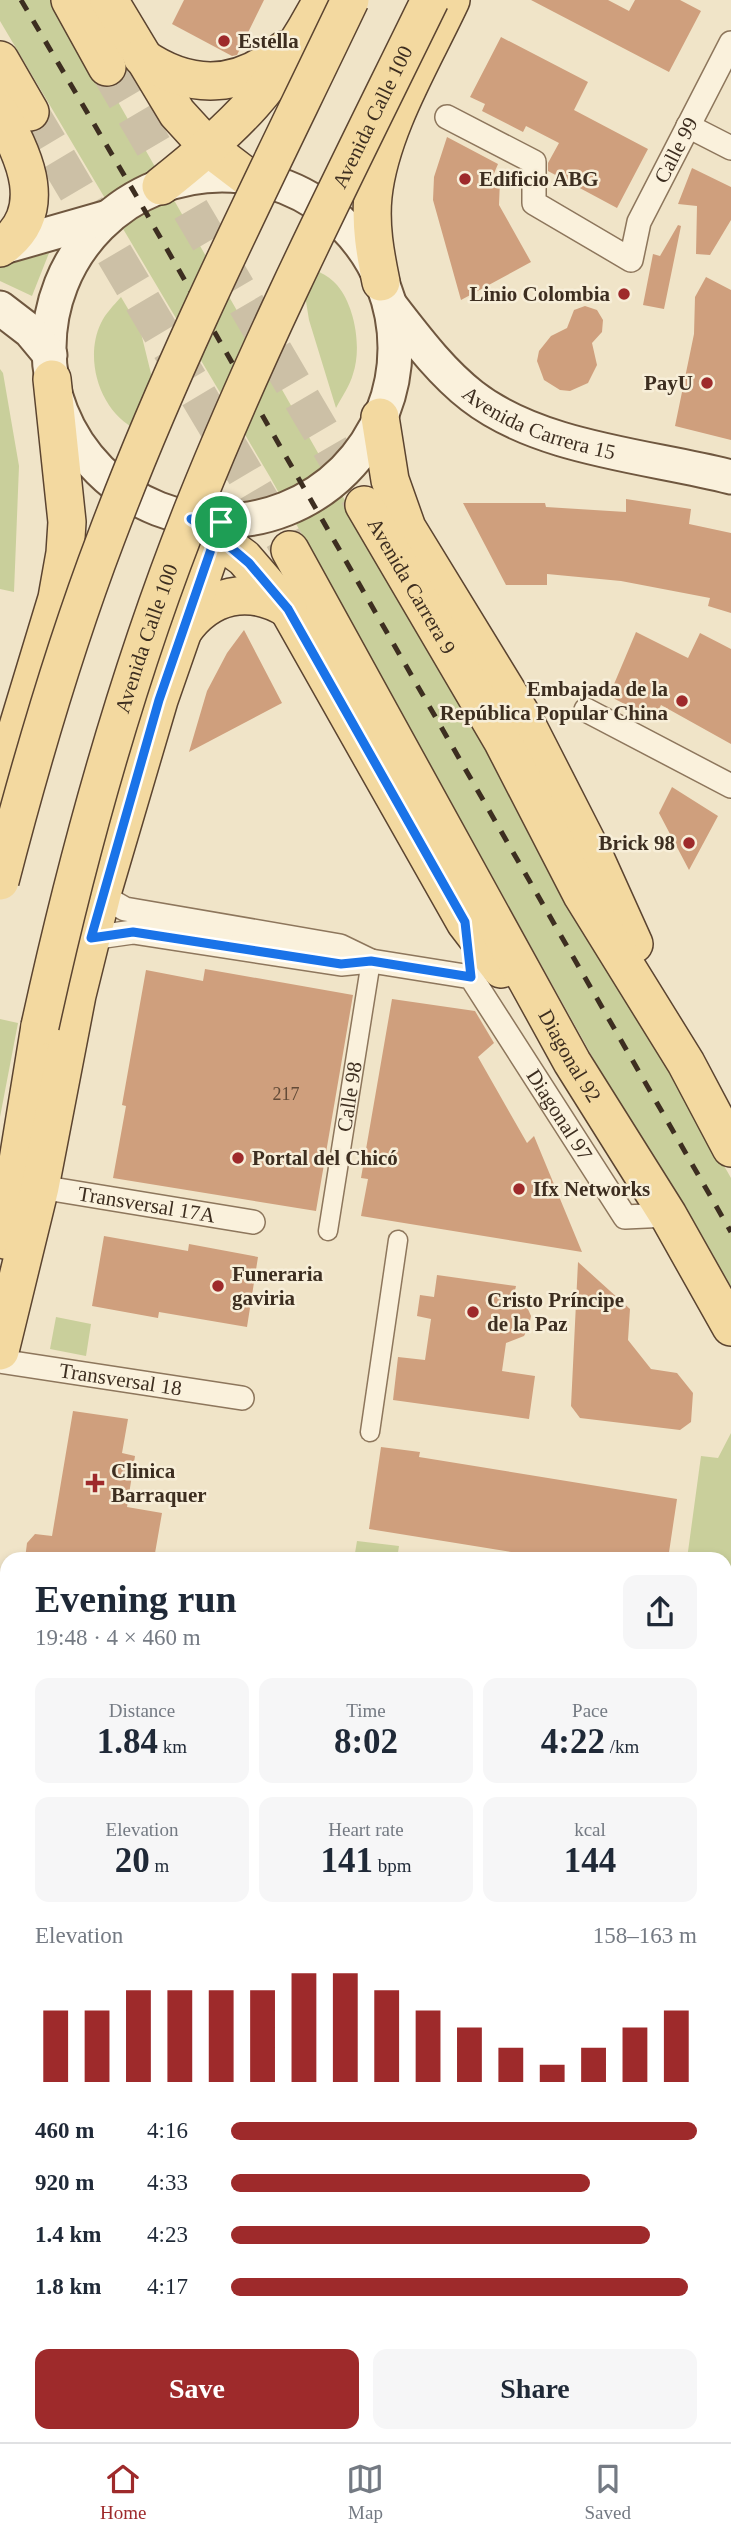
<!DOCTYPE html>
<meta charset="utf-8">
<style>
body{margin:0;font-family:Georgia,serif;background:#f6f6f7;color:#1f2937;height:100vh;display:flex;flex-direction:column;font-size:26px;white-space:nowrap}
*{box-sizing:border-box;margin:0}
p{font-size:23px;color:#747a83}
.icon{flex:none;width:38px;height:38px;fill:none;stroke:currentColor;stroke-width:2;stroke-linecap:round;stroke-linejoin:round}
.map{position:relative;flex:1;overflow:hidden}
.drawer{position:absolute;left:0px;top:1552px;width:732px;height:891px;display:flex;flex-direction:column;background:#fff;border-radius:21px 21px 0 0;box-shadow:0 4px 10px #0003}
.drawer>*{flex:none}
.pin{position:absolute;display:grid;place-items:center;width:60px;height:60px;color:#fff;margin:-30px;border:4px solid #fff;border-radius:50%;box-shadow:0 2px 7px #0007}
.round{display:grid;place-items:center;flex:none;width:74px;height:74px;border-radius:14px;background:#f6f6f7}
.headline{display:flex;align-items:center;justify-content:space-between;height:119px;padding:0 35px}
h1{font-size:38px;font-weight:700;line-height:52px}
.stats{display:grid;grid-template-columns:repeat(3,1fr);gap:10px;height:119px;padding:7px 35px}
.stats div{display:grid;align-content:center;border-radius:14px;background:#f6f6f7;text-align:center}
.stats b{font-size:35px;font-weight:700}
.stats small{font-size:19px;font-weight:400}
.stats p{font-size:19px}
.chart{height:196px;padding:14px 35px}
.chart p{display:flex;justify-content:space-between}
.chart svg{width:100%;height:126px;margin-top:7px;stroke:#9e2a2b;stroke-width:6}
.action{display:flex;gap:14px;margin-top:auto;padding:14px 35px}
.action a{flex:1;height:80px;border-radius:14px;background:#9e2a2b;color:#fff;font-size:28px;font-weight:700;line-height:80px;text-align:center}
.action a+a{background:#f6f6f7;color:#1f2937}
ul{padding:0 35px;list-style:none;font-size:23px}
li{display:grid;grid-template-columns:112px 84px 1fr;align-items:center;height:52px}
li i{height:18px;border-radius:9px;background:#9e2a2b}
.tabs{display:flex;justify-content:space-around;align-items:center;height:98px;border-top:2px solid #e0e1e3;background:#fff;font-size:19px;color:#747a83}
.tabs a{display:grid;justify-items:center;gap:4px}
.tabs .selected{color:#9e2a2b}
.map>svg:first-child{display:block}
.green{fill:#c9cf9b}
.building{fill:#cf9f7d}
.lines{fill:none;stroke-linecap:round;stroke-linejoin:round}
.primary-tunnel{stroke:#ccc0a6;stroke-width:37;stroke-dasharray:37 18;stroke-linecap:butt}
.pedestrian-casing{stroke:#8d765c;stroke-width:21}
.minor-casing{stroke:#8d765c;stroke-width:26}
.secondary-casing{stroke:#6f573f;stroke-width:37}
.primary-casing{stroke:#5b4430;stroke-width:40}
.pedestrian{stroke:#faf1dc;stroke-width:18}
.minor{stroke:#faf1dc;stroke-width:23}
.secondary{stroke:#faf1dc;stroke-width:33}
.primary{stroke:#f3d9a0;stroke-width:37}
.rail{stroke:#3d2e20;stroke-width:5;stroke-dasharray:12 12;stroke-linecap:butt}
.primary-bridge-casing{stroke:#5b4430;stroke-width:40;stroke-linecap:butt}
.primary-bridge{stroke:#f3d9a0;stroke-width:37}
.route-casing{stroke:#fff;stroke-width:14}
.route{stroke:#1a73e8;stroke-width:9}
.poi-dot{fill:#9e2a2b;stroke:#f7eed8;stroke-width:2.5}
.labels{text-anchor:middle;stroke-width:5;stroke-linejoin:round;paint-order:stroke}
.number-label{font-size:18px;fill:#624a37}
.poi-label{font-size:21px;font-weight:bold;fill:#3d2e20;stroke:#f7eed8;text-anchor:start}
.street-label{font-size:21px;fill:#3d2e20;stroke:#f7eed8}
</style>
<div class="map">
<svg width="731" height="2442" viewBox="0 0 731 2442">
<rect width="100%" height="100%" fill="#f0e4c8"/>
<path class="green" d="M0,0H60L731,1178V1306L270,477L0,21Z
M49,253L32,296L0,281V266Z
M300,264C312,269 328,274 337,285C355,306 362,348 353,374C350,385 342,397 336,408L309,320Z
M121,297L140,329L159,406L138,430C101,414 83,360 101,323C105,314 114,305 121,297Z
M0,369L3,373L19,466L14,592L0,589Z
M0,1019L18,1023L0,1117Z
M56,1317L91,1324L86,1356L50,1349Z
M731,1433V1644L725,1643L724,1559H687L701,1456L718,1458Z
M357,1541L399,1546L397,1559H354Z"/>
<path class="building" d="M184,0H264L237,55L232,56L172,24Z
M531,0H608L629,11L635,0H680L701,11L669,72Z
M501,37L588,82L574,110L648,149L617,208L548,171V163L559,143L526,126L523,132L482,111L485,104L470,97Z
M447,137L498,164L492,178L500,180L499,205L531,262L461,300L433,200L434,177Z
M692,168L731,187V220L710,255L696,254L697,206L678,204Z
M678,225L681,226L664,309L643,305L653,254L660,256Z
M706,277L731,290V440L675,426L694,334L695,297Z
M585,306L597,310L603,320L602,332L592,343L597,365L588,383L570,391L560,390L544,380L537,361L539,351L551,336L567,328L574,310Z
M626,499L691,509L689,524L731,533V613L708,606L710,598L621,581L547,574V585H506L463,503H545L546,507L626,512Z
M244,630L282,703L189,752L207,691L227,653Z
M636,632L688,658L700,633L731,649V744L661,705L654,719L609,696Z
M672,787L718,816L689,870L659,813Z
M205,969L353,995L316,1211L113,1178L126,1106L122,1105L146,970L203,981Z
M392,999L475,1011L494,1043L478,1057L527,1143L534,1136L582,1252L361,1216L368,1179L361,1178Z
M104,1236L188,1251L189,1244L258,1257L247,1327L159,1312L158,1318L92,1306Z
M578,1262L630,1309L628,1340L651,1369L677,1373L693,1393L691,1422L680,1430L580,1418L571,1406Z
M437,1275L516,1286L514,1295L527,1307L531,1316L529,1326L524,1336L506,1343L502,1371L535,1376L529,1419L393,1400L398,1357L425,1360L431,1319L417,1316L420,1295L434,1297Z
M73,1411L128,1419L122,1453L135,1456L127,1507L162,1513L154,1559H25L27,1543L35,1534L52,1536Z
M381,1447L420,1452L419,1457L677,1499L668,1559H554L369,1529Z"/>
<g class="lines">
<path class="primary-tunnel" d="M107,67L364,505
M30,112L290,550"/>
<defs>
<g id="pedestrian">
<path id="s1" d="M328,1231L371,961"/>
<path d="M370,1432L398,1240"/>
</g>
<g id="minor">
<path id="s2" d="M447,117L534,162V203L631,260L639,222L731,43"/>
<path d="M688,126L731,148"/>
<path d="M586,710L731,786"/>
<path d="M103,890L111,901L125,909L340,946L371,961"/>
<path id="s3" d="M91,938L133,932L341,964L371,961L471,977L625,1217L668,1215"/>
<path id="s4" d="M40,1187L253,1222"/>
<path id="s5" d="M0,1361L242,1398"/>
<path d="M724,2138L731,2139"/>
<path d="M724,2219L731,2181"/>
<path d="M124,2442L125,2436"/>
<path d="M404,2442L405,2436"/>
<path d="M687,2442L688,2436"/>
</g>
<g id="secondary">
<circle cx="222" cy="348" r="173"/>
<path d="M0,248L108,217"/>
<path id="s6" d="M390,305C415,337 440,371 472,396C540,449 649,456 731,477"/>
<path d="M0,308L30,331L50,355"/>
<path d="M0,1674L7,1676"/>
<path d="M0,1734L7,1735"/>
<path d="M724,1795L731,1796"/>
<path d="M724,1868L731,1869"/>
</g>
<g id="primary">
<path d="M70,0L107,67"/>
<path d="M109,0L177,113L209,148L247,177"/>
<path d="M142,57C191,91 240,89 284,50"/>
<path d="M0,60L30,112"/>
<path d="M0,113C25,156 51,212 0,248"/>
<path d="M161,186C237,126 276,87 322,0"/>
<path d="M381,282C375,253 370,225 373,196C380,130 423,60 451,0"/>
<path d="M380,417L390,480L407,528L524,719L597,862L634,944"/>
<path id="s7" d="M364,505L503,742L582,895L686,1063L731,1148"/>
<path d="M195,522L244,558L288,609L465,922L501,969"/>
<path id="s8" d="M290,550L572,1062L668,1215L731,1327"/>
<path d="M183,631C209,594 249,585 288,609"/>
<path d="M0,786L57,598L65,553L67,522L52,379"/>
<path d="M5,1240L40,1026"/>
<path d="M0,1351L40,1187L77,995L103,890L159,700L221,522"/>
<path d="M724,1829L731,1830"/>
</g>
</defs>
<use href="#pedestrian" class="pedestrian-casing"/>
<use href="#minor" class="minor-casing"/>
<use href="#secondary" class="secondary-casing"/>
<use href="#primary" class="primary-casing"/>
<use href="#pedestrian" class="pedestrian"/>
<use href="#minor" class="minor"/>
<use href="#secondary" class="secondary"/>
<use href="#primary" class="primary"/>
<path class="rail" d="M21,0L137,197L731,1232"/>
<defs>
<g id="primary-bridge">
<path d="M0,881C30,765 63,651 106,538C175,354 265,178 350,0"/>
<path id="s9" d="M40,1026C79,848 128,671 196,502C265,330 349,166 430,0"/>
</g>
</defs>
<use href="#primary-bridge" class="primary-bridge-casing"/>
<use href="#primary-bridge" class="primary-bridge"/>
</g>
<g class="lines">
<defs>
<path id="route" d="M221,522L191,519L216,535L159,700L91,938L133,932L341,964L371,961L471,977L465,922L288,609L249,563L216,535L221,522"/>
</defs>
<use href="#route" class="route-casing"/>
<use href="#route" class="route"/>
</g>
<g class="poi-dot">
<circle cx="224" cy="41" r="7"/>
<circle cx="465" cy="179" r="7"/>
<circle cx="624" cy="294" r="7"/>
<circle cx="707" cy="383" r="7"/>
<circle cx="682" cy="701" r="7"/>
<circle cx="689" cy="843" r="7"/>
<circle cx="238" cy="1158" r="7"/>
<circle cx="519" cy="1189" r="7"/>
<circle cx="218" cy="1286" r="7"/>
<circle cx="473" cy="1312" r="7"/>
<path d="M91.5 1472.5h7v7h7v7h-7v7h-7v-7h-7v-7h7z"/>
</g>
<g class="labels">
<g class="number-label">
<text x="286" y="1100">217</text>
</g>
<g class="poi-label">
<text x="238" y="48">Estella</text>
<text x="479" y="186">Edificio ABG</text>
<text x="610" y="301" text-anchor="end">Linio Colombia</text>
<text x="693" y="390" text-anchor="end">PayU</text>
<text x="668" y="696" text-anchor="end">Embajada de la<tspan x="668" dy="24">República Popular China</tspan></text>
<text x="675" y="850" text-anchor="end">Brick 98</text>
<text x="252" y="1165">Portal del Chicó</text>
<text x="533" y="1196">Ifx Networks</text>
<text x="232" y="1281">Funeraria<tspan x="232" dy="24">gaviria</tspan></text>
<text x="487" y="1307">Cristo Príncipe<tspan x="487" dy="24">de la Paz</tspan></text>
<text x="111" y="1478">Clinica<tspan x="111" dy="24">Barraquer</tspan></text>
</g>
<g class="street-label">
<text dy="7" stroke="none"><textPath href="#s9" startOffset="971">Avenida Calle 100</textPath></text>
<text dy="7" stroke="none"><textPath href="#s2" startOffset="371">Calle 99</textPath></text>
<text dy="7" stroke="none"><textPath href="#s6" startOffset="196">Avenida Carrera 15</textPath></text>
<text dy="7" stroke="none"><textPath href="#s7" startOffset="94">Avenida Carrera 9</textPath></text>
<text dy="7" stroke="none"><textPath href="#s9" startOffset="402">Avenida Calle 100</textPath></text>
<text dy="7" stroke="none"><textPath href="#s8" startOffset="578">Diagonal 92</textPath></text>
<text dy="7" stroke="none"><textPath href="#s1" startOffset="136">Calle 98</textPath></text>
<text dy="7" stroke="none"><textPath href="#s3" startOffset="548">Diagonal 97</textPath></text>
<text dy="7" stroke="none"><textPath href="#s4" startOffset="108">Transversal 17A</textPath></text>
<text dy="7" stroke="none"><textPath href="#s5" startOffset="122">Transversal 18</textPath></text>
</g>
</g>
</svg>
<div class="pin" style="left:221px;top:522px;background:#1e9e55"><svg class="icon" aria-label="arrive" viewBox="0 0 24 24"><path d="M6 21V4h12l-3 4 3 4H6"/></svg></div>
<section class="drawer">
<div class="headline"><div><h1>Evening run</h1><p>19:48 · 4 × 460 m</p></div><a class="round"><svg class="icon" aria-label="share" viewBox="0 0 24 24"><path d="M12 15V3M7 8l5-5 5 5M5 13v7h14v-7"/></svg></a></div>
<div class="stats">
<div><p>Distance</p><b>1.84<small> km</small></b></div>
<div><p>Time</p><b>8:02</b></div>
<div><p>Pace</p><b>4:22<small> /km</small></b></div>
</div>
<div class="stats">
<div><p>Elevation</p><b>20<small> m</small></b></div>
<div><p>Heart rate</p><b>141<small> bpm</small></b></div>
<div><p>kcal</p><b>144</b></div>
</div>
<div class="chart"><p><span>Elevation</span>158–163 m</p>
<svg viewBox="0 0 160 44" preserveAspectRatio="none"><path d="M5 44V19M15 44V19M25 44V12M35 44V12M45 44V12M55 44V12M65 44V6M75 44V6M85 44V12M95 44V19M105 44V25M115 44V32M125 44V38M135 44V32M145 44V25M155 44V19"/></svg>
</div>
<ul>
<li><b>460 m</b>4:16<i style="width:100%"></i></li>
<li><b>920 m</b>4:33<i style="width:77%"></i></li>
<li><b>1.4 km</b>4:23<i style="width:90%"></i></li>
<li><b>1.8 km</b>4:17<i style="width:98%"></i></li>
</ul>
<div class="action"><a>Save</a><a>Share</a></div>
</section>
</div>
<nav class="tabs">
<a class="selected"><svg class="icon" aria-label="home" viewBox="0 0 24 24"><path d="M3 11l9-7 9 7M6 9v11h12V9"/></svg>Home</a>
<a><svg class="icon" aria-label="map" viewBox="0 0 24 24"><path d="M3 6l6-2 6 2 6-2v14l-6 2-6-2-6 2zM9 4v14M15 6v14"/></svg>Map</a>
<a><svg class="icon" aria-label="saved" viewBox="0 0 24 24"><path d="M7 4h10v16l-5-4-5 4z"/></svg>Saved</a>
</nav>
